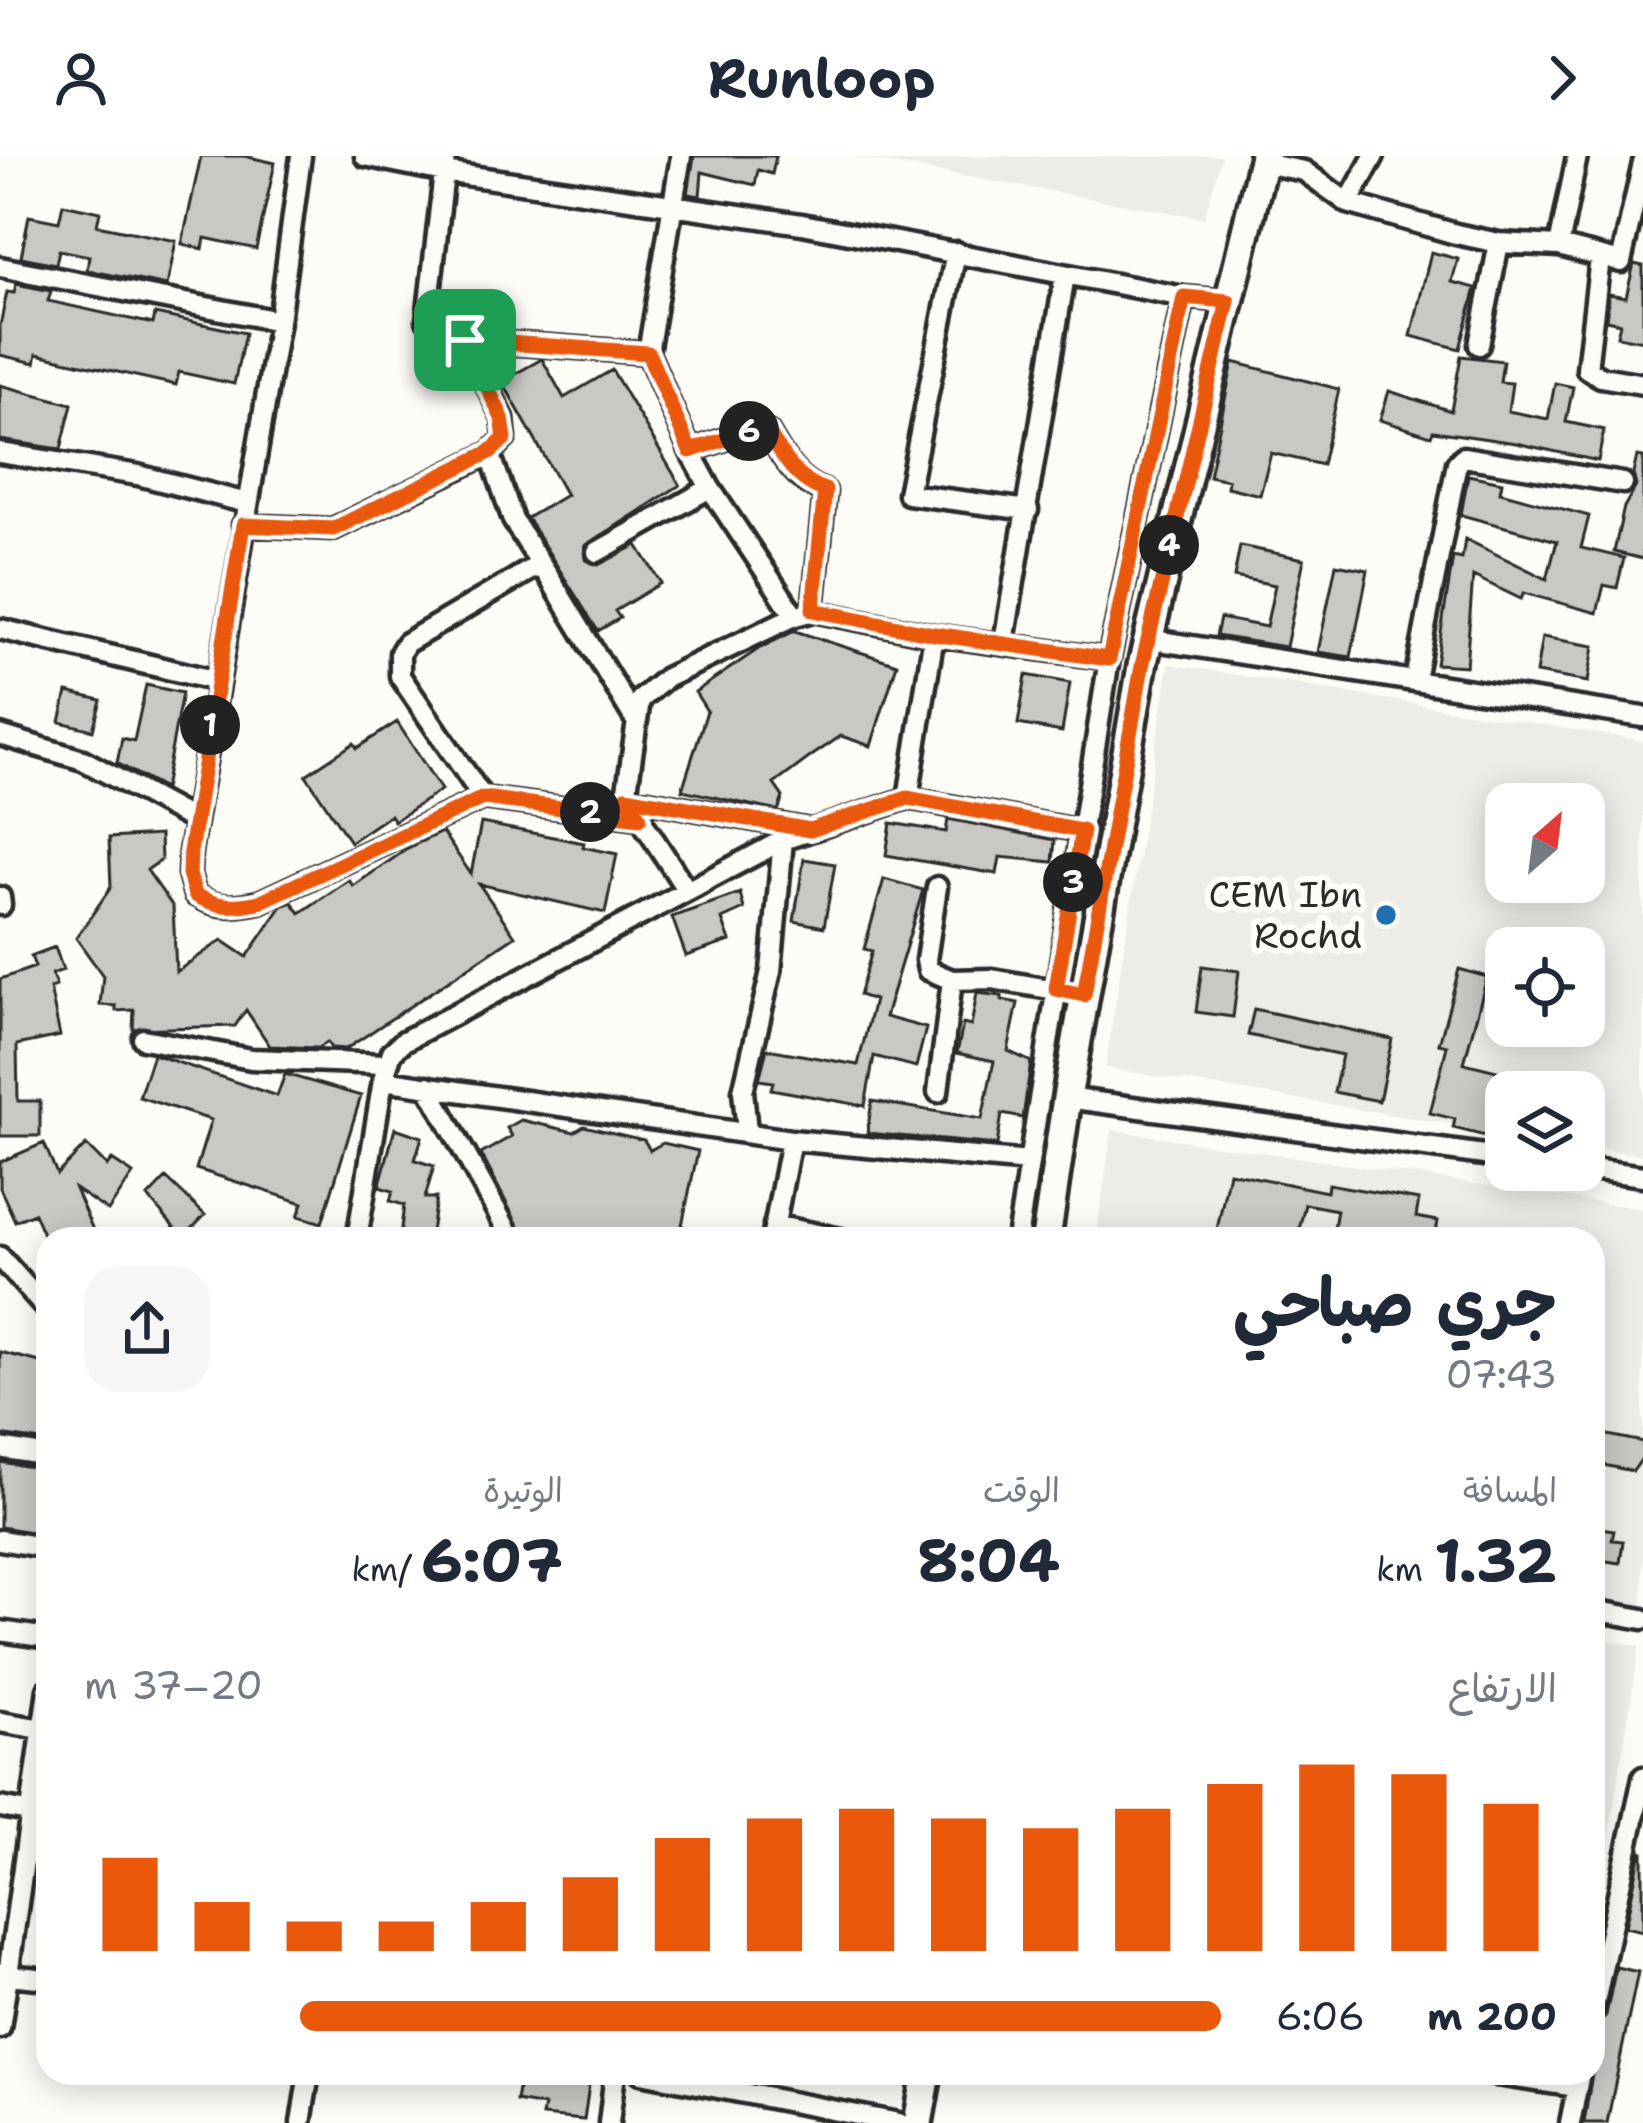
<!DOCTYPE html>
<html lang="ar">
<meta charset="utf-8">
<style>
body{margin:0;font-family:"Shantell Sans","Playpen Sans Arabic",sans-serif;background:#f6f6f7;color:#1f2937;direction:rtl;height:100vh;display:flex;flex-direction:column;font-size:45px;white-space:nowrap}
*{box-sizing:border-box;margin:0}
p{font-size:39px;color:#747a83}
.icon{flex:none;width:66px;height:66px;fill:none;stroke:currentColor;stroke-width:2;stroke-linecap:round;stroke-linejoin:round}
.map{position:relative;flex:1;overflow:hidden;direction:ltr}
.drawer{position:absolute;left:36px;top:1071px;width:1569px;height:858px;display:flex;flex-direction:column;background:#fff;border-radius:36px;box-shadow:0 6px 30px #0003;direction:rtl}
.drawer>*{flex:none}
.needle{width:78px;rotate:28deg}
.fabs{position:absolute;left:1485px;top:627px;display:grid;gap:24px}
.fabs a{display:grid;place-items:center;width:120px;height:120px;border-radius:24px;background:#fff;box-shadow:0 6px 30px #0003;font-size:60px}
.pin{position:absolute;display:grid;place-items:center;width:102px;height:102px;color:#fff;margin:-51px;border-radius:24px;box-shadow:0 6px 18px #0006}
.km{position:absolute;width:60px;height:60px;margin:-30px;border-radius:50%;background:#222;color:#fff;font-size:33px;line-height:60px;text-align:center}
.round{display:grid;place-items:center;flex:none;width:126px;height:126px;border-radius:36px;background:#f6f6f7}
.head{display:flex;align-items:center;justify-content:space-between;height:204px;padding:0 48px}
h1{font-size:66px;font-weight:700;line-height:90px}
.figures{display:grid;grid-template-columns:repeat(3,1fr);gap:18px;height:204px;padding:12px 48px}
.figures div{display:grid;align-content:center}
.figures b{font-size:60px;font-weight:700}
.figures small{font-size:33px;font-weight:400}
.figures p{font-size:33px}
.chart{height:336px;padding:24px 48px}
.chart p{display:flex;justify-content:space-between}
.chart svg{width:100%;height:216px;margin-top:12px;stroke:#ea580c;stroke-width:6}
ul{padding:0 48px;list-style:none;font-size:39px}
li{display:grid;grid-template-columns:192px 144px 1fr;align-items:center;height:90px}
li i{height:30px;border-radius:15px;background:#ea580c}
header{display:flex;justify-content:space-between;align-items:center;height:156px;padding:0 48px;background:#fff;font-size:54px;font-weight:700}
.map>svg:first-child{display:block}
.built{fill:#edece8;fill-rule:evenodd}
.building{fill:#c9c8c4;stroke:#2b2b2b;stroke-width:3}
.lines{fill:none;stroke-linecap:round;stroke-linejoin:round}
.minor-casing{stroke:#2b2b2b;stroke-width:27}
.secondary-casing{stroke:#2b2b2b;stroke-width:36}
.minor{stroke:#fdfcf7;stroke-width:18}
.secondary{stroke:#fdfcf7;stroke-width:27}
.route-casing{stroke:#fff;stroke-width:24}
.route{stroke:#ea580c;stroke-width:15}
.poi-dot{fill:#1f6fb2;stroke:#fdfcf7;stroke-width:4.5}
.labels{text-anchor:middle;stroke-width:12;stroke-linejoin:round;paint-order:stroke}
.poi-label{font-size:36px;fill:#2b2b2b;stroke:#fdfcf7;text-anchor:end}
</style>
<header><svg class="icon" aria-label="forward" viewBox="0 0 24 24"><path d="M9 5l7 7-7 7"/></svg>Runloop<svg class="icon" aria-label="person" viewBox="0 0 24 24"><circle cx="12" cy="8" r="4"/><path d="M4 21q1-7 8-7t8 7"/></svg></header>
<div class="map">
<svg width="1643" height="1967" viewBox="0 0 1643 1967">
<rect width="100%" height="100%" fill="#fdfcf7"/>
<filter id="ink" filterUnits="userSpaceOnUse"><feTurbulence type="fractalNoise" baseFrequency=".00833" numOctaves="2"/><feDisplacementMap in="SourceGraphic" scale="24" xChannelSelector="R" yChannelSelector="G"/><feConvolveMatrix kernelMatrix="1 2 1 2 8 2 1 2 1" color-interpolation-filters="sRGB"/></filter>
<g filter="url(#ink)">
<path class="built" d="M847,0H1222L1204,62Z
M1169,508L1643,585V999L1584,990V936H1506V977L1105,912ZM1506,648H1584V726H1506ZM1506,792H1584V870H1506Z
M1112,974L1643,1053V1453L1593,1446V1083H1096Z
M1593,1482L1640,1490L1595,1763H1593Z"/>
<path class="building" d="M201,0H244L275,7L256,93L205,82L203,93L182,88Z
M694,0H776L772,18L758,14L755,29L702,16L700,40L688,38Z
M63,48L100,56L97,69L176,85L167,130L87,114L89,100L59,94L56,108L21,101L29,60L59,66Z
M1431,96L1458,103L1452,126L1476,132L1460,193L1411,180Z
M1634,108L1643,110V185L1617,180L1620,167L1606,164L1609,138L1626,141Z
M16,128L51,135L48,145L153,168L155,158L245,177L234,228L179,216L176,229L37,198L35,207L0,199V170L7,136L14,137Z
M1461,200L1503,205L1500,226L1512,227L1508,255L1548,263L1555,227L1573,231L1566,266L1604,274L1598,305L1516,287L1433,275L1431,280L1380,264L1389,235L1451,255Z
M542,203L564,242L612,214L680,329L585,390L586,404L598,409L637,389L661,427L615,455L620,462L598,475L527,362L566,339L502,225Z
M1233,206L1339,233L1322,309L1271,297L1260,339L1227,331L1228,324L1209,320Z
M0,229L72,248L61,293L0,284Z
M1637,300L1643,301V403L1614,396L1624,351L1636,330L1633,318Z
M1468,319L1502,326L1500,336L1589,360L1581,392L1624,402L1617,432L1604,429L1597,457L1524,437L1521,443L1473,420L1466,510L1436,508L1453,401L1462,403L1465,383L1547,423L1557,385L1461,359Z
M1240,390L1304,403L1286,491L1216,480L1220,462L1266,471L1275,429L1234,421Z
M1336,408L1368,414L1351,501L1318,496Z
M795,475L897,508L871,590L841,580L813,599L774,628L783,641L778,655L682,634L707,555L695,536L760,492Z
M1542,481L1594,490L1588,526L1536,517Z
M1026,519L1070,527L1062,576L1018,568Z
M146,529L182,537L164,633L117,607L122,582L134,585Z
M67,536L101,544L93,574L60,566Z
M397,566L441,634L394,665L390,659L350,686L306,619L354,587L357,592Z
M948,663L1055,684L1053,706L1000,701L997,718L886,699L891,667L946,676Z
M481,667L584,687L583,691L617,698L605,757L479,728L515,780L346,893L331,892L327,886L318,892L270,890L246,854L235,870L133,873L134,854L116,855V850L100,849L103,820L76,782L111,731L109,682L160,679L161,704L147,714L173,751L176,816L222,784L247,801L282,750L292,746L300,757L349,724L353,730L410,691L442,676L471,718Z
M804,703L835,708L824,771L794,765Z
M884,723L923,734L885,861L926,872L916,911L874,900L865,950L771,933L773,926L759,924L767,893L858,909L874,844L859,839L872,795L864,793Z
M740,737L744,753L722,763L730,785L686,800L672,761Z
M55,791L63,814L52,818L56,830L50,832L60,880L17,889L18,945H40V980H0V823L35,811L31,800Z
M1202,810L1239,815L1233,861L1196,856Z
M1459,813L1487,821L1464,907L1497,915L1493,930L1506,933V963L1501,984L1453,972L1455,963L1430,957L1447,890L1439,888Z
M977,837L1002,840V844L1018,847L1008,895L1031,906L1023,962L1002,958L997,989L867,977L872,945L982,963L994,905L957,897L963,868L971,870Z
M1254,853L1392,883L1379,945L1334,936L1342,899L1248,879Z
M153,898L277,940L285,918L361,940L322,1067L298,1060L303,1047L196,1013L211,964L139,941Z
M521,964L574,976L584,970L644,984L650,994L663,987L698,995L679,1083H525L481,998L512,980L507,972Z
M395,972L422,981L415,1004L434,1010L425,1042H436L430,1083L400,1080L404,1049L390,1045L393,1035L379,1031Z
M44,987L57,1018L86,989L107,1010L112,1004L133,1018L108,1055L75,1033L97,1083H45L34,1057L15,1065L0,1032V1006Z
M1229,1016L1327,1036L1328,1028L1419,1044L1416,1061L1438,1065L1435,1083H1332L1337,1054L1305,1048L1297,1083L1253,1075L1252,1083H1215Z
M166,1022L205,1059L183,1082L148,1041Z
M0,1196L48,1208V1286L0,1279Z
M1593,1276L1643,1286V1301L1633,1315L1593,1307Z
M0,1306L44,1313L41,1326L48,1328L38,1377L0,1371Z
M1593,1371L1614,1374L1612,1384L1623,1385L1620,1407L1593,1403Z
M1641,1695L1643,1696V1775L1625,1771Z
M1616,1811L1638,1816L1607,1967H1584L1600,1867L1606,1859Z
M552,1923L589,1929L584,1964L542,1960L544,1950L516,1945L519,1927L550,1932Z"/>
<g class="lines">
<defs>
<path id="minor" d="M301,0L279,165L190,696L189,718L195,739C218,753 234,751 259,746L483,642L640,662L686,733
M365,0L444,16L802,68L1184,141L1228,145
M446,0L427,164L437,174L465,184L648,197
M681,0L648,197L690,295L710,332L795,460
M1263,7L1304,15L1348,47L1456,78L1499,87L1559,90L1621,106L1643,7
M1348,47L1374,0
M1559,90L1577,0
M956,96L908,338L1028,354
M1600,102L1587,213L1601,221L1643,228
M0,111L279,165
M1479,189L1499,87
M690,295L758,272L768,276C781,299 798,328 825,335L813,455
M0,297L138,319L247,347
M490,297L513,364L543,412
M243,369L333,373L490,297L505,282L503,262L465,184
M597,396L710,332
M0,473L217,525
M1147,483L1643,561
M1004,486L1065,119
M1415,524L1457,307L1463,301L1623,327
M0,579L83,604L195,665
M626,641L810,674
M483,642L400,520V497L406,487L532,413L543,412L549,421L636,565
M908,642L934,479
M640,662L626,641L640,544L666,522L795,460L813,455L934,479L1109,503
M937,731L926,804L928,814L952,824L992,823L1084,839
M0,741L1,749
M143,883L251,903L386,908
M428,930L512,1083
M938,936L952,824
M1067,942L1506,1002
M747,975L743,935L771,815L783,684
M1029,1006L791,984L383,924L392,896L404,885L783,684L908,642L1081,675
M1584,1012L1643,1020
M774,1069L841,1083
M357,1083L383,924
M772,1083L791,984
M1017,1083L1109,503L1184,141
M0,1101L48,1155
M0,1292L48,1300
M0,1384L48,1392
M1593,1454L1643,1463
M0,1475L48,1482
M0,1566L42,1573
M0,1651L28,1656
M0,1817L8,1819L48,1533
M1593,1856L1643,1621
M0,1872L8,1819L48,1823
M641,1917L899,1967
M1482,1917L1577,1931
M301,1967L309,1917
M609,1967L615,1917
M1570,1967L1580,1917"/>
<path id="secondary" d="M1046,1083L1067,942L1142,510L1264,0
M918,1967L927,1917"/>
</defs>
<use href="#minor" class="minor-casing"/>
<use href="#secondary" class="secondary-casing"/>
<use href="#minor" class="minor"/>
<use href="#secondary" class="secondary"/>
</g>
</g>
<g class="lines" filter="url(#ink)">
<defs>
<path id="route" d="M1184,141L1228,145L1142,510L1084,839L1056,833L1082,675L908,642L810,674L626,641L640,662L483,642L259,746C234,751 218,752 195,739L189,718L190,696L243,369L333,373L490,296L505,282L502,262L465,184L648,197L690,295L758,272L768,276C781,299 798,327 825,334L813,454L934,478L1109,503Z"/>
</defs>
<use href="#route" class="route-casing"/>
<use href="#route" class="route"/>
</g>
<circle class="poi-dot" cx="1386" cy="759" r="12"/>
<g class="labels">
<g class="poi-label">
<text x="1362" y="751">CEM Ibn<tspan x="1362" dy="41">Rochd</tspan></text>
</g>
</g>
</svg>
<div class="fabs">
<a><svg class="needle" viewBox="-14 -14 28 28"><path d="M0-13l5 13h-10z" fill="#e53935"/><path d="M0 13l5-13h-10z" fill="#747a83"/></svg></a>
<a><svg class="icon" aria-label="locate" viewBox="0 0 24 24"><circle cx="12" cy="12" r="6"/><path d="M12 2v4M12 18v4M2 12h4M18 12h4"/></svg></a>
<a><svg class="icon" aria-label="layers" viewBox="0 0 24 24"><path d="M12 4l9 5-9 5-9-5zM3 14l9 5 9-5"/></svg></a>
</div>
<div class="pin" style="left:465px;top:184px;background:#1e9e55"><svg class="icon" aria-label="arrive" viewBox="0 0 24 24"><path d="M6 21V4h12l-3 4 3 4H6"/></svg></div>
<b class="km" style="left:210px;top:569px">1</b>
<b class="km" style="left:590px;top:656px">2</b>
<b class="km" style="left:1073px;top:726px">3</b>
<b class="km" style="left:1169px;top:389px">4</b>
<b class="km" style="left:749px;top:275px">6</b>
<section class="drawer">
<div class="head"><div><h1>جري صباحي</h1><p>07:43</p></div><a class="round"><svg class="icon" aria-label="share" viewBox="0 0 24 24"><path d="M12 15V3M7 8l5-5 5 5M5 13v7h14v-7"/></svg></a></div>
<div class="figures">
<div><p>المسافة</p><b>1.32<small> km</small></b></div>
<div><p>الوقت</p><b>8:04</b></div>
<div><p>الوتيرة</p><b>6:07<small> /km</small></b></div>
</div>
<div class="chart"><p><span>الارتفاع</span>20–37 m</p>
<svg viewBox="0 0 160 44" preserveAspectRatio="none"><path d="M5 44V25M15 44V34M25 44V38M35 44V38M45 44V34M55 44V29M65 44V21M75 44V17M85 44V15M95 44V17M105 44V19M115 44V15M125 44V10M135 44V6M145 44V8M155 44V14"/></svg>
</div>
<ul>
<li><b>200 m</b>6:06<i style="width:81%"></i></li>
</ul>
</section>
</div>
